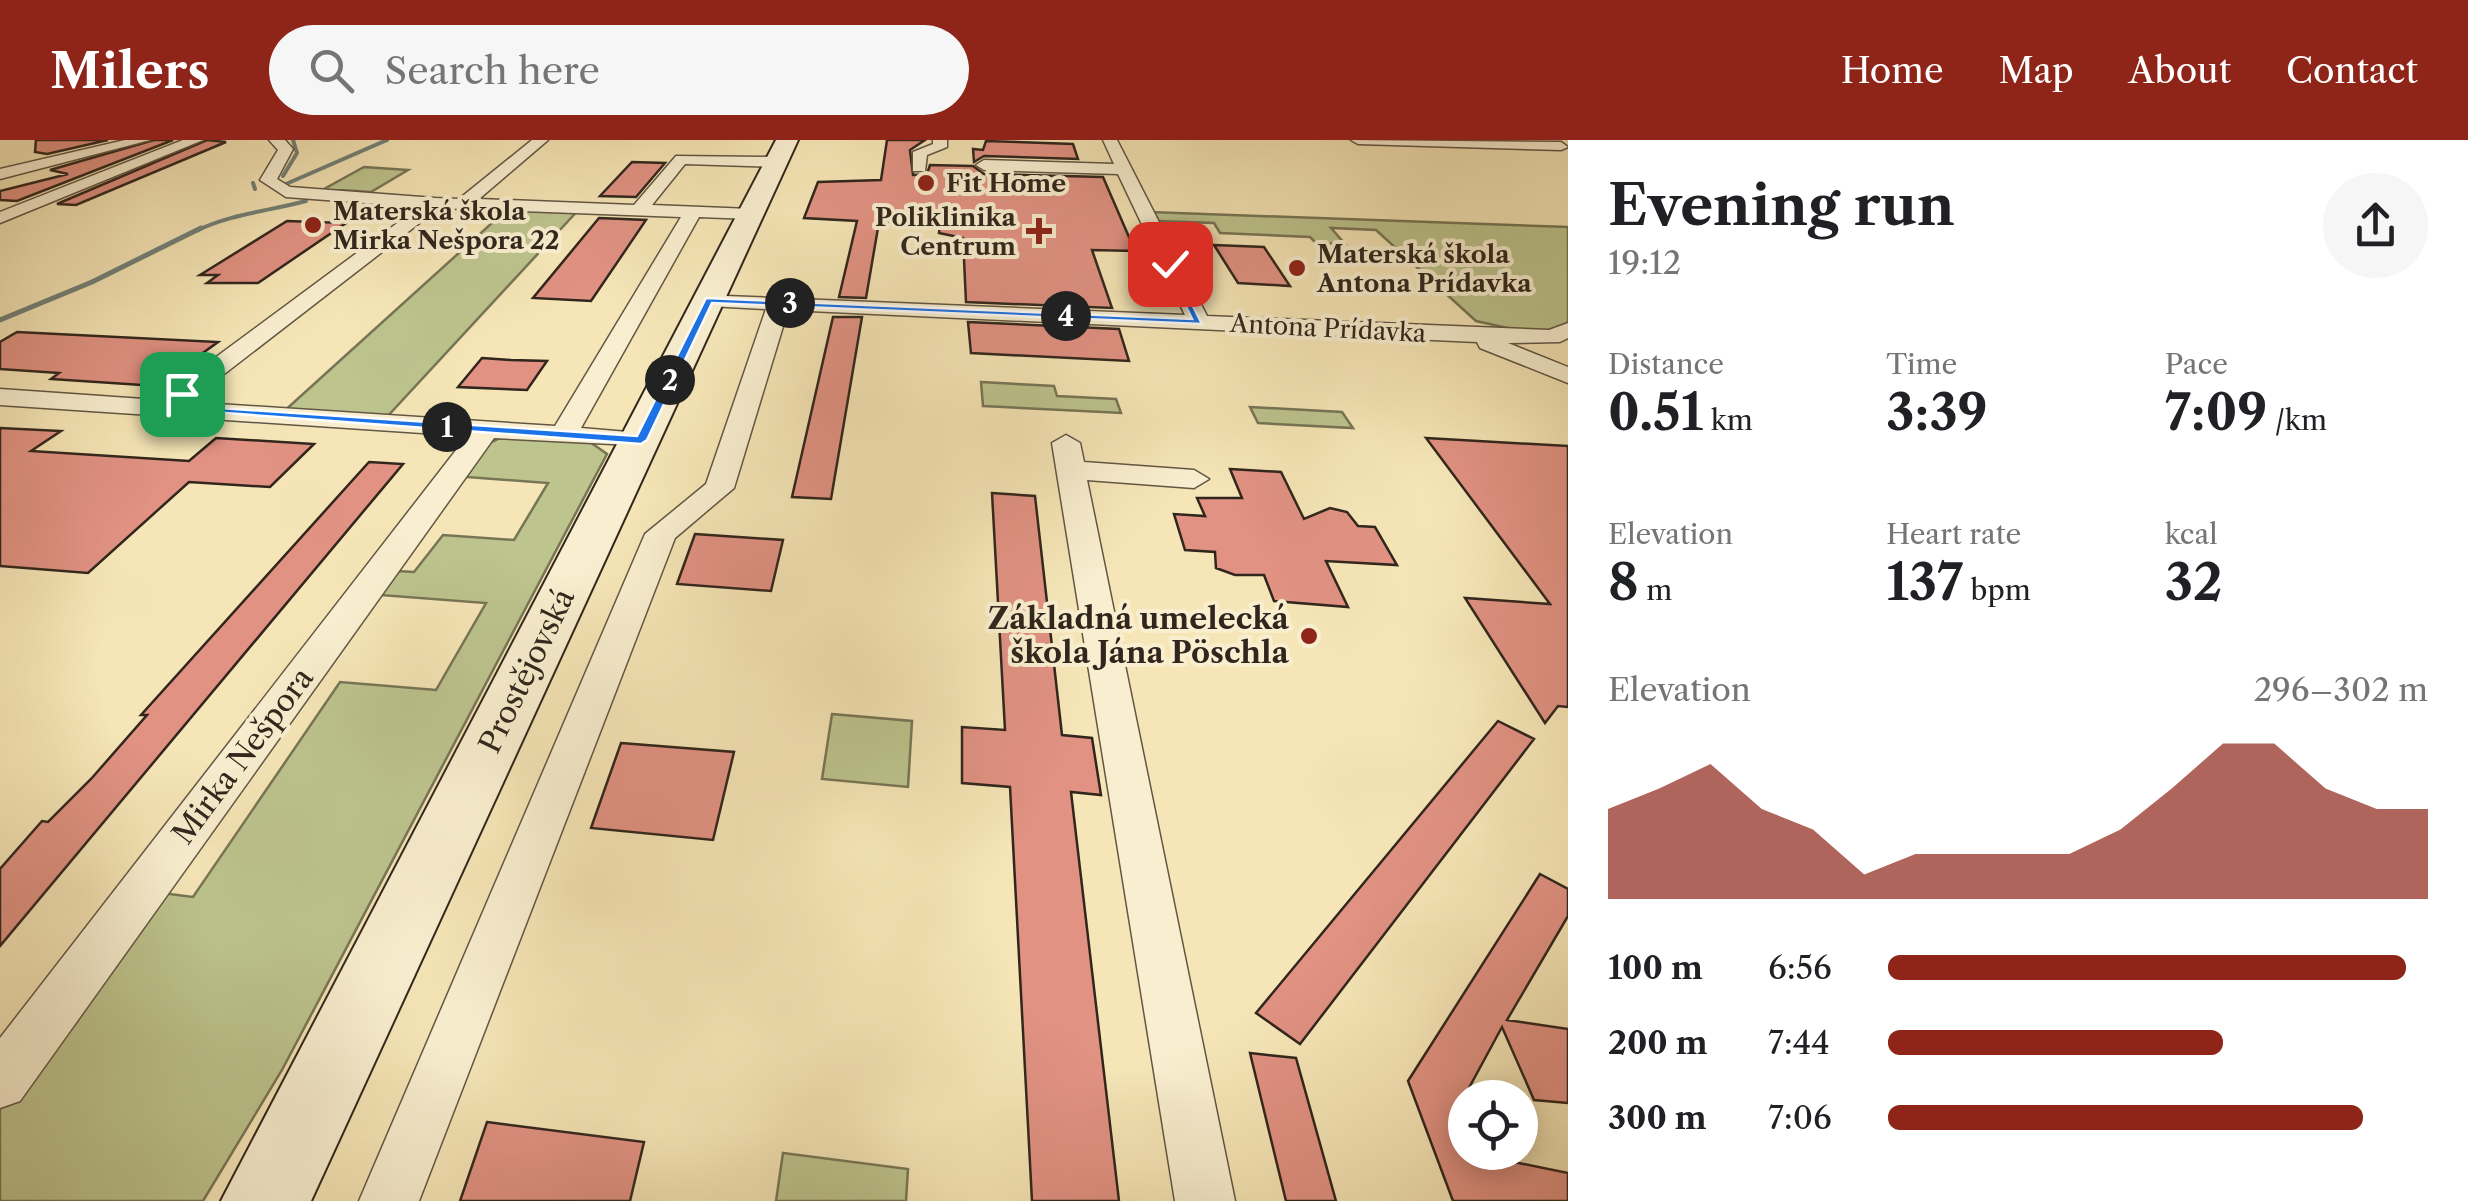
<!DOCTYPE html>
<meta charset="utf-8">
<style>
body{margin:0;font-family:"Libre Caslon Text",serif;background:#f6f6f6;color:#202124;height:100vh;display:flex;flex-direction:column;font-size:38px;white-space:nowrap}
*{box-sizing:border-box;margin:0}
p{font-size:32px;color:#757577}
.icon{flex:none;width:55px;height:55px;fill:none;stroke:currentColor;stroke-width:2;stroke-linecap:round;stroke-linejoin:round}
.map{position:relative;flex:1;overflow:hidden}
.side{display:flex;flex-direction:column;background:#fff;width:900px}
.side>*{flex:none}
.tools{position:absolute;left:1448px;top:940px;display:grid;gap:20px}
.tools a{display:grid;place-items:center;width:90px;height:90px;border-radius:50%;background:#fff;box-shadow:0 5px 25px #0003;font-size:50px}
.pin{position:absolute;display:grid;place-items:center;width:85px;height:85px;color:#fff;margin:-42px;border-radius:20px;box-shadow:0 5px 15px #0006}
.km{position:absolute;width:50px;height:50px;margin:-25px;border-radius:50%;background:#222;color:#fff;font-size:28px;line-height:50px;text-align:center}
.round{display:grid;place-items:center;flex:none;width:105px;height:105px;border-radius:52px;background:#f6f6f6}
.overview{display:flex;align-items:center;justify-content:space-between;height:170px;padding:0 40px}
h1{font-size:55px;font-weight:800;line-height:75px}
.stats{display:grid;grid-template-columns:repeat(3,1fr);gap:15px;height:170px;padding:10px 40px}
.stats div{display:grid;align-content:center}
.stats b{font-size:50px;font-weight:800}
.stats small{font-size:28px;font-weight:400}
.stats p{font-size:28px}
.chart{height:280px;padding:20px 40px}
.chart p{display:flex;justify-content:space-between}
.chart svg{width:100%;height:180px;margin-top:10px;fill:#8f2418;opacity:.7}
ul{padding:0 40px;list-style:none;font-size:32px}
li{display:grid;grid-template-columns:160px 120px 1fr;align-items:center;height:75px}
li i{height:25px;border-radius:12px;background:#8f2418}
header{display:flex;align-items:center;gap:60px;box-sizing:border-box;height:140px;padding:0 50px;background:#8f2418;color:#fff}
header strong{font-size:48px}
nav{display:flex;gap:55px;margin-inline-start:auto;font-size:35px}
.search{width:700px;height:90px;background:#f6f6f6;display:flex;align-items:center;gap:25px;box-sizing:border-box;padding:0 35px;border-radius:55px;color:#757577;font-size:38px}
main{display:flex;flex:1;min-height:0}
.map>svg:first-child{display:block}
.green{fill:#bdc48e;stroke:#777556;stroke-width:2.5}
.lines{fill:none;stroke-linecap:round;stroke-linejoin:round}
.stream-far1{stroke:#728178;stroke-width:4}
.stream{stroke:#728178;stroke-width:5}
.building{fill:#e19283;stroke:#31261d;stroke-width:2.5}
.street-casing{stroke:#625644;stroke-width:3}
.secondary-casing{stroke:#31261d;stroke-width:4}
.street{fill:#f9efd0;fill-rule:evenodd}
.secondary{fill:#f9efd0;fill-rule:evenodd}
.route{fill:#1a73e8;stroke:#fff;stroke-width:2.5}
.poi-dot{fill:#8f2418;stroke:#f9efd0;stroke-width:4}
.labels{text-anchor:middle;stroke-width:8;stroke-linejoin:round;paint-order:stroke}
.far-poi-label{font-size:25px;font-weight:bold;fill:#31261d;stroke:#f9efd0;text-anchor:start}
.far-street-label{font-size:25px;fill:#31261d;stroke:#f9efd0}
.poi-label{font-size:30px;font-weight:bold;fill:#31261d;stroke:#f9efd0;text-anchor:end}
.street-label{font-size:30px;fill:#31261d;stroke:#f9efd0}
</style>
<header>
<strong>Milers</strong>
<div class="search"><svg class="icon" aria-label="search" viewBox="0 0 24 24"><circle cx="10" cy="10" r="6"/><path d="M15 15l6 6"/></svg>Search here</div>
<nav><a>Home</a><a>Map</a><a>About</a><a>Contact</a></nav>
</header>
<main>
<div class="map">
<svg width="1568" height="1061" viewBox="0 0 1568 1061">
<rect width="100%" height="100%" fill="#f6e6b7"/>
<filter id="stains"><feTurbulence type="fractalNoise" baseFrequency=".002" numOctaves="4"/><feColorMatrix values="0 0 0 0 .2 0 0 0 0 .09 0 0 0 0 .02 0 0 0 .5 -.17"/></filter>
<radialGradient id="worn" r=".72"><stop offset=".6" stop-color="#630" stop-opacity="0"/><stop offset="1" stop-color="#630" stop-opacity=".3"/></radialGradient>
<path class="green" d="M364,27L408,30L371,52L324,49Z
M514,63L583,65L385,279L281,274Z
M1150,72L1568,87V194L1562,200L1476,181L1376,90L1331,88L1345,104L1316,103L1310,97L1220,93L1214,83L1154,81Z
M981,242L1054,246L1057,256L1116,259L1121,273L983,266Z
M1250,267L1342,272L1353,288L1258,283Z
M500,298L590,302L607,314L282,930L203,1061H0V967L162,753L193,757L340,542L436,550L486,463L380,455L397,431L414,432L443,395L514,400L548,343L466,337L488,304Z
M832,574L912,581L908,647L822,639Z
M783,1013L908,1029L906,1061H776Z"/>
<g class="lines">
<path class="stream-far1" d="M283,36L297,13L293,0
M253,43L255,49
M286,44L387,0
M196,91C230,74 269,71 306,61"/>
<path class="stream" d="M0,180L92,142L201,88"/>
</g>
<path class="building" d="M36,0H108L47,14L35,12Z
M154,0H173L17,61L0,60V51L68,34L50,30Z
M207,0L226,2L76,65L57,64Z
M887,0H925L910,10L913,35L927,34L930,25L973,26L984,34L1103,37L1135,111L1092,110L1112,168L966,162L963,98L939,93L940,84L879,82L866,158L839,157L857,81L804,78L818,42L881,40Z
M986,1L1073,4L1078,19L984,16L974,22L973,9L983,10Z
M632,22L665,23L636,57L600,56Z
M599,78L646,80L591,161L533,158Z
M287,81L346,83L258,143H207L218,135H200Z
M1214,105L1264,107L1290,146L1238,143Z
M833,177H862L831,359L792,357Z
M968,182L1119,189L1129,221L971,213Z
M17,192L218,202L157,246L51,239L59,233L0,229V202Z
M482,218L511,220L547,221L527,250L458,247Z
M0,288L61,291L31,311L189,321L216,298L314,304L270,347L189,342L88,433L0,426Z
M1426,298L1568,306V567L1558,566L1545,583L1465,458L1550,464Z
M369,322L403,324L0,806V729L42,681L48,682L91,639L147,575H141Z
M1230,329L1281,332L1304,379L1330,368L1347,372L1358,386L1375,387L1397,425L1326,421L1348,467L1274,461L1264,435H1235L1216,428L1215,412L1185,410L1174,374L1205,376L1197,358H1242Z
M992,353L1035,356L1062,595L1092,598L1101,655L1071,652L1119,1061H1032L1010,647L962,643V587L1005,590Z
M695,394L783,400L771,451L677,444Z
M1498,581L1534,599L1300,904L1256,873Z
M621,603L734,612L713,700L591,688Z
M1540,734L1568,749V776L1507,880L1568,889V963L1534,960L1502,887L1463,959L1465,1012L1568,1033V1061H1453L1408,941Z
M1250,913L1296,918L1336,1061H1286Z
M487,982L644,1002L630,1061H460Z"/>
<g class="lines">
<defs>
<path id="street" d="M125,0H150L0,39V29Z
M183,0H203L0,83V72Z
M269,0H285L293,9L277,39L290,47L435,58L459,59L532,0H548L479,59L634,65L676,16L776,17L784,22L776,27L685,24L652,65L751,69L760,74L751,79L699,77L581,288L651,294L655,300L651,306L494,298L20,961L0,968V898L467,296L0,265V249L158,260L419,67L286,57L260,40L278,10ZM439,68L681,77L555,286L188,262Z
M933,0H947V7L927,15L925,31H913V12L933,4Z
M1103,0H1117L1207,176L1549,190L1568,183V198L1560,202L1508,203L1568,227V243L1480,208L1477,202L788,170L734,348L675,398L419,1061H359L645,394L706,344L766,169L709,166L698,160L701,155L1185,175L1118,34L984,30L976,25L984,20L1114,24Z
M1351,0L1561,2L1568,7L1561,10L1358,4Z
M1066,295L1080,303L1084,322L1194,330L1209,339L1194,348L1087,340L1235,1061H1175L1052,303Z"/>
<path id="secondary" d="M776,0H798L311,1061H221Z"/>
</defs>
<use href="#street" class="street-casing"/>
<use href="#secondary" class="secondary-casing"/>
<use href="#street" class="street"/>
<use href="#secondary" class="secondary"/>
</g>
<path class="route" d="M1170,121L1202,184L712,163L647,300L641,304L158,268L182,251L187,254L174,265L637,296L706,158L1192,179L1166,124Z"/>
<g class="poi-dot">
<circle cx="926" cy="43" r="10"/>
<circle cx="313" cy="85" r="10"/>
<path d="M1034 76h10v10h10v10h-10v10h-10v-10h-10v-10h10z"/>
<circle cx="1297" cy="128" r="10"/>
<circle cx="1309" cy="496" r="10"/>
</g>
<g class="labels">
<g class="far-poi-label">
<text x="946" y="52">Fit Home</text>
<text x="333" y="80">Materská škola<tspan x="333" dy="29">Mirka Nešpora 22</tspan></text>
<text x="1016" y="86" text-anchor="end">Poliklinika<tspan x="1016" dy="29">Centrum</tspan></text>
<text x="1317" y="123">Materská škola<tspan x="1317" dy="29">Antona Prídavka</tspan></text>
</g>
<g class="far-street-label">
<text transform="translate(1328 188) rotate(3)" y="9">Antona Prídavka</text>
</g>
<g class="poi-label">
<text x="1289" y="489">Základná umelecká<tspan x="1289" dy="34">škola Jána Pöschla</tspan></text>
</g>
<g class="street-label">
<text transform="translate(527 531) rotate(-64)" y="10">Prostějovská</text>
<text transform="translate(243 616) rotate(-53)" y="10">Mirka Nešpora</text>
</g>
</g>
<rect width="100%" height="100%" filter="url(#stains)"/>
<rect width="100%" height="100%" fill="url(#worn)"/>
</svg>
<div class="tools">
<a><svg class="icon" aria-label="locate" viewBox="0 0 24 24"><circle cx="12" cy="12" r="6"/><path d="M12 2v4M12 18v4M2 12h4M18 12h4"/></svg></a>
</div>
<div class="pin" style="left:182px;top:254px;background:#1e9e55"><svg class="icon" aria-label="arrive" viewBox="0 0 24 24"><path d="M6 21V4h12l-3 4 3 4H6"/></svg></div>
<div class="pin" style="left:1170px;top:124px;background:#d93025"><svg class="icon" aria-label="check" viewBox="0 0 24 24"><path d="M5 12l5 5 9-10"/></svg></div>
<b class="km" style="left:447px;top:287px">1</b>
<b class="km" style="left:670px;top:240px">2</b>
<b class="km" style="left:790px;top:163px">3</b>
<b class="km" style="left:1066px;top:176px">4</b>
</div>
<section class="side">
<div class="overview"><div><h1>Evening run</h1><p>19:12</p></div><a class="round"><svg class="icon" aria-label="share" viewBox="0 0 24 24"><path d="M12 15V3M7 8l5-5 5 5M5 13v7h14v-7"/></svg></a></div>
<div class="stats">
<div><p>Distance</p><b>0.51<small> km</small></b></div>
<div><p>Time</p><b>3:39</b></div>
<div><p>Pace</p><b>7:09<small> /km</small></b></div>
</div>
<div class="stats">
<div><p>Elevation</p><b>8<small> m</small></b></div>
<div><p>Heart rate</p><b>137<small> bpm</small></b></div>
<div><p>kcal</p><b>32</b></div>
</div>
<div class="chart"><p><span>Elevation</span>296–302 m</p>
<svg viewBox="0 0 160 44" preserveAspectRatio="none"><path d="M0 44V22L10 17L20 11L30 22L40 27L50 38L60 33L70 33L80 33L90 33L100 27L110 17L120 6L130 6L140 17L150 22L160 22V44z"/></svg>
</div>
<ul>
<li><b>100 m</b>6:56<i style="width:96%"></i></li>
<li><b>200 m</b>7:44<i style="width:62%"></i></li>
<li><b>300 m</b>7:06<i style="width:88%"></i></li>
</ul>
</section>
</main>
